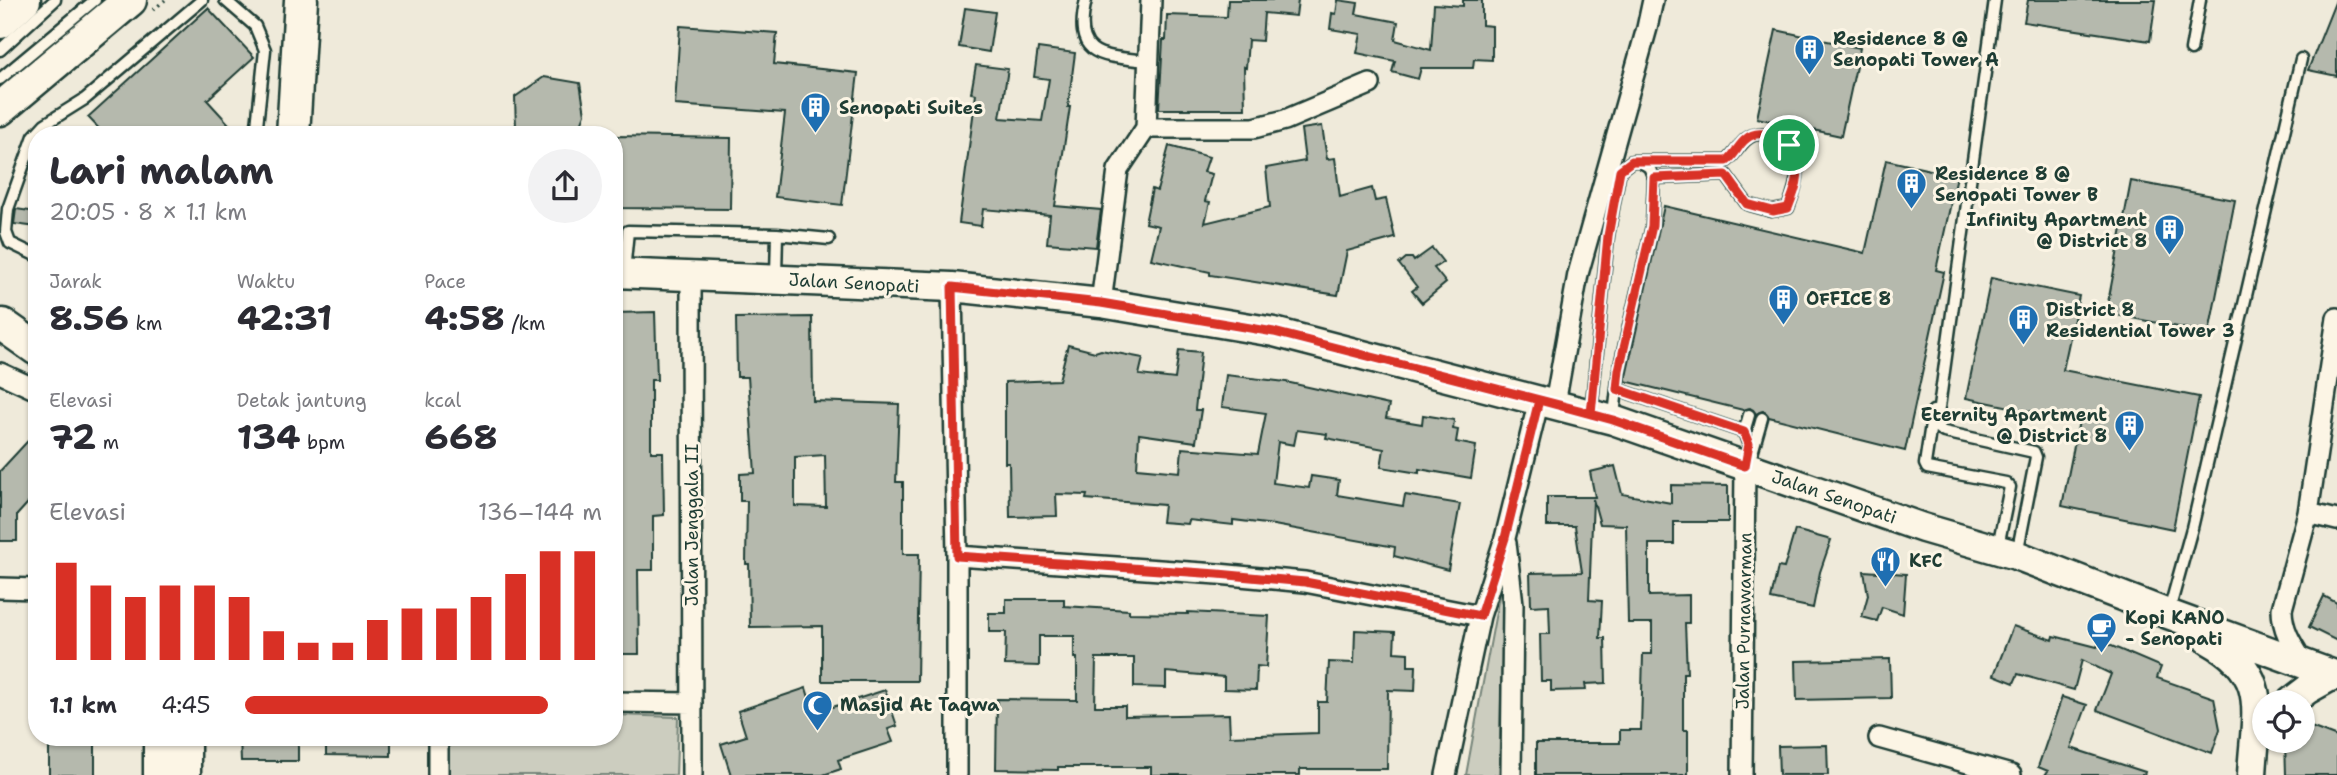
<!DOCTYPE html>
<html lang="id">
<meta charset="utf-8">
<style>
body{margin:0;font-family:"Shantell Sans",sans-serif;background:#f2f2f3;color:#2b2b33;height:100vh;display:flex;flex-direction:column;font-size:26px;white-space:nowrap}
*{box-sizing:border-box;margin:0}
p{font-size:23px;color:#7c7c81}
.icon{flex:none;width:38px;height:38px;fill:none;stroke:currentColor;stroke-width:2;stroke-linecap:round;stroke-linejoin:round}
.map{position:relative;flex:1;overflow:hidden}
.panel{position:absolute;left:28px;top:126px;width:595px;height:620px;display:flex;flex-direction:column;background:#fff;border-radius:28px;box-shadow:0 2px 5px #0004}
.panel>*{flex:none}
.controls{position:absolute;left:2252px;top:690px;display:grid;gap:14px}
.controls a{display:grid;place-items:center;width:63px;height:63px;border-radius:50%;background:#fff;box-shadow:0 2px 5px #0004;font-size:35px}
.pin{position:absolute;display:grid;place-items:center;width:60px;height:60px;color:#fff;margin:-30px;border:4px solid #fff;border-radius:50%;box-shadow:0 2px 7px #0007}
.round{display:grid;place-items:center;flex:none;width:74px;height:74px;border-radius:37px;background:#f2f2f3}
.summary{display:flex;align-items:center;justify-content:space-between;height:119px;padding:0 21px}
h1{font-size:38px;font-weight:700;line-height:52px}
.metrics{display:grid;grid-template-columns:repeat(3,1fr);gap:10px;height:119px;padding:7px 21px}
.metrics div{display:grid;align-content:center}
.metrics b{font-size:35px;font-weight:700}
.metrics small{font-size:19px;font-weight:400}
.metrics p{font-size:19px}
.chart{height:196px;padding:14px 21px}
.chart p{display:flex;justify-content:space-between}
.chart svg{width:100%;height:126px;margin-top:7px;stroke:#d93025;stroke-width:6}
ul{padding:0 21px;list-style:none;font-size:23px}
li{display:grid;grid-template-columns:112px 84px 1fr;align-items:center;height:52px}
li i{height:18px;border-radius:9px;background:#d93025}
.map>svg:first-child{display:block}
.green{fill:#cccdbf;stroke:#76857a;stroke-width:2}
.building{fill:#b5b9ad;stroke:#1f3d34;stroke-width:2;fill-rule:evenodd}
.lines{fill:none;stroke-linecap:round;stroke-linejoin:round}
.lane-casing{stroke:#1f3d34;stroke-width:15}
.street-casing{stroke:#1f3d34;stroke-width:24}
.secondary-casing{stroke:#1f3d34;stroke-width:33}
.primary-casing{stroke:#1f3d34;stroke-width:37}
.path{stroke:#1f3d34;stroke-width:3.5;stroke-dasharray:2 5;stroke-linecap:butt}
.lane{stroke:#fcf5e5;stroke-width:10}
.street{stroke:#fcf5e5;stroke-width:19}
.secondary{stroke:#fcf5e5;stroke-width:28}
.primary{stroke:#fcf5e5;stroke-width:32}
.route-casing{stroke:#fff;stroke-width:14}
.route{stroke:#d93025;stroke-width:9}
.labels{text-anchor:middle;stroke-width:6;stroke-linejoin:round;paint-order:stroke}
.poi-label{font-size:18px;font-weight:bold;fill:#1f3d34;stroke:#fcf5e5;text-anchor:start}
.street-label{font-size:18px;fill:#1f3d34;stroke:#fcf5e5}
</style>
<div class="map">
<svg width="2337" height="775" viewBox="0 0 2337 775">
<rect width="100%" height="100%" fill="#efeada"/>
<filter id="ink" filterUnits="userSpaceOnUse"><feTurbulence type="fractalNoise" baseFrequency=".0143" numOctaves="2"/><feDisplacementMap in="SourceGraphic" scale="14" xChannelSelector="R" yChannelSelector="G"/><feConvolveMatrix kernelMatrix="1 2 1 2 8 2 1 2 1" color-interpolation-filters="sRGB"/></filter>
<g filter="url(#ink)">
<path class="green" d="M1501,585H1504L1499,775H1466Z
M614,715L678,717L676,775H448L449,737H614Z"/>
<path class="building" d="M1228,0H1298L1296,16L1264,13L1262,41L1248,40L1246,68L1244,67L1245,109H1159L1163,40H1166L1167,15L1227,17Z
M1338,0L1358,3L1356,14L1398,22L1395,40L1431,50L1434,4L1463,6V0H1482V25L1492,26V60L1474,59L1473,68H1421L1418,79L1392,72L1395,61L1357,53L1361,34L1330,29L1332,13L1336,14Z
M2028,0H2156L2150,41L2024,22Z
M2336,0H2337V76L2308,70Z
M208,8L254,57L207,100L239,135H105L88,117Z
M965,8L995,12L989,52L959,47Z
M680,26L777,33L774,64L858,73L842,205L775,197L785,113L675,105Z
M1776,30L1860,48L1841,136L1757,118Z
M1038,48L1075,53L1068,107H1070L1055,206L1101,210L1096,247L1047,243L1050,215L983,209L981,226L959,223L976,94L971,93L976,65L1008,69L1000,118L1042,121L1049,79L1034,77Z
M544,77L580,83L585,114L577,135H526L516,129L515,97Z
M1322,126L1327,159L1335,158L1340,197L1372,188L1375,201L1386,199L1395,238L1347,251L1338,295L1210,275V272L1151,259L1159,226L1145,223L1152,189L1157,191L1169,146L1209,157L1204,172L1212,174L1205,201L1210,202L1205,223L1270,207L1266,168L1305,161L1301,129Z
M615,136L731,138L730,209L614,208Z
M1886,160L1957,176L1936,270L1944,272L1905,451L1769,417L1763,411L1756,414L1750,408L1743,410L1625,381L1664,206L1865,253Z
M2131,181L2235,200L2209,333L2106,313Z
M16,209L37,212V227L14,224Z
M1432,248L1443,262L1434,268L1446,283L1422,303L1412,291L1417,287L1399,264L1406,258H1412L1414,261Z
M1991,278L2079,296L2063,370L2199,397L2173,529L2062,506L2079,421L1966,398Z
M655,312L657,380H651V452H663L664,515L653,516V570H638L639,654H614V313Z
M812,317L813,401L899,404L896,482H903V554H919L917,681H822V626L750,627L749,564H746L747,501H740V474L755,473L748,377H737L736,318ZM825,455L826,507L795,506V457Z
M1068,345L1095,352L1101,350L1143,358L1139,375L1175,379L1179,350L1201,352L1195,410H1201L1196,442L1139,434L1137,468L1180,472L1182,448L1258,454L1266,413L1222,407L1226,375L1286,382L1389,405L1386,418L1422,424L1423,415L1454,420L1453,429L1458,430L1456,442L1476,446L1471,478L1419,469V473L1381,467L1384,449L1326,438L1327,434L1297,430L1294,445L1278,442L1273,483L1309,488L1311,476L1339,480L1337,495L1403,506L1405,495L1460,504L1448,570L1394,556L1395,547L1274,525L1233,520V525L1189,520L1188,524L1162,522L1164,505L1086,499L1087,495L1056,494L1057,516L1010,517L1009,463H1005V382L1059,380Z
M37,431V493L17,515V541H0V471Z
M1615,466L1622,494L1671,503V485L1728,486V522H1674V544H1649V596L1689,595V623H1685L1687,673H1683V730H1688V775H1536V743H1620V730H1641L1643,654H1652V623H1628L1626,525L1600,524L1593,499L1589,600L1602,601L1600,638H1605L1606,683L1585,684L1586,690L1551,691V681H1541L1540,634H1550L1549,605L1531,606L1530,573L1582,572L1575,526H1547V497H1595L1590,472Z
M1795,530L1831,540L1820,572L1813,608L1771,599L1778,567L1784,568Z
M1864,571L1906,574L1903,614L1882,607L1877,621L1862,617L1868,595Z
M2324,596L2337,603V641L2309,627Z
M1006,599H1064V606L1129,610V613L1188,614V612L1269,616L1266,667L1257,666L1256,690L1224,689V677L1166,672V688L1134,687V658H1096L1095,706H1125V716L1229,714L1230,736L1318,733V702H1327L1329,662L1354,663L1355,630L1395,632L1394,652L1408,653V666H1416L1415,691L1388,690L1387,769H1300V775H1151V767H1058V770L996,769L997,699L1077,700V658H1074V636H1039V666L1005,665L1006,632H989V613H1006Z
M2013,626L2053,640L2054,636L2097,647L2100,641L2161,667L2157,678L2214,698L2220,729L2212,753L2097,710L2111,674L2082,660L2074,690L2018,674L2014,683L1994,675Z
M1890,659L1891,698L1797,700L1796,661Z
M806,688L814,713L885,690L897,726L888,729L893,742L838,760L841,769L823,775H731L721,744L746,736L738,711Z
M2062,697L2087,705L2071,748L2145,772L2144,775H2045L2048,771L2038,767Z
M2303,724L2337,737V775H2286L2285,740H2303Z
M49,737H95V775H49Z
M240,737H298V761H241Z
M326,737H391V756L326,755Z
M1827,745L1828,775H1779L1778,746Z"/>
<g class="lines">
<defs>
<path id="lane" d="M225,0L255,26L265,50L256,135
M1086,0C1072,58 1102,56 1148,61
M1995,0L1937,422L1939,429L1944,432L2034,452L2036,457L2017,554
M0,50L55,0
M2191,50L2200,0
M0,79L95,0
M777,234L829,239
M37,256L10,243L6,232L8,209L34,136L45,124L85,99L202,0
M624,272L628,231L777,234L776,276
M1617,389L1744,432L1749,445L1746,463
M1933,411L1925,464L1927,468L2006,483L2010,487L1998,546
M1591,414L1608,236L1620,170L1632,161H1727C1737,153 1742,138 1754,135C1763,132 1773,135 1780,140C1807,154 1797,185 1788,208L1772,211L1747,204L1726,175L1654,178
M1614,416L1619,370L1652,226L1654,178L1649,167L1641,162
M1744,432L1749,415
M1752,453L1762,418
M2169,611L2192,528L2301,59"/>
<path id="street" d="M1146,128H1254L1285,120L1370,84
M691,275L692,775
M952,287L957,556V775
M1101,303L1118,170L1146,128L1151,0
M0,373L37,390
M1555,404L1578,274L1647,28L1653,0
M2308,513L2337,520
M1506,543L1513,604L1511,775
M957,556L1218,574L1305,582L1480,616
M0,588L37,589
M2305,665C2293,646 2282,631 2282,609L2308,513L2337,318
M614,702L692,703
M1879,738L2011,775
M438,775V737
M1446,775L1480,616L1505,538L1539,400
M1742,775L1745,466"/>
<path id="secondary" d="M614,273L952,287L1101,303L1274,332L1613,420L1923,528L2016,555L2168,614L2337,676
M2209,640C2272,675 2255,713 2252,775
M2291,702L2308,689L2333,675"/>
<path id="primary" d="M0,22L24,0
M0,109L130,0
M293,135L301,0
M3,325L37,349
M160,775V737
M184,775V737"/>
</defs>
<use href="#lane" class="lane-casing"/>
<use href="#street" class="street-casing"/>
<use href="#secondary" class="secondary-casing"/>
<use href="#primary" class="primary-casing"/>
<path class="path" d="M153,10L165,0"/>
<use href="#lane" class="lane"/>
<use href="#street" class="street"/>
<use href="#secondary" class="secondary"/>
<use href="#primary" class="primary"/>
</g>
</g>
<g class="lines" filter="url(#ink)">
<defs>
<path id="route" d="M1789,145C1777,138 1759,127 1746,139C1738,145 1736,154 1727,161H1632L1620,170L1608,236L1591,414L1579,410L1274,332L1101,303L952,287L957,556L1218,574L1305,582L1480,616L1505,538L1539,400L1613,420L1745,466L1749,444L1744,432L1617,389L1619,370L1652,226L1654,178L1726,175L1747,204L1773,211L1788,208C1799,180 1802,172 1789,145"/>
</defs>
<use href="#route" class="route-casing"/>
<use href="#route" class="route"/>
</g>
<defs>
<symbol id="building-pin" viewBox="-11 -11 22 30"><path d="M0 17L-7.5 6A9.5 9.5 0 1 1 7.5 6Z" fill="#1f6fb2" stroke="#fcf5e5"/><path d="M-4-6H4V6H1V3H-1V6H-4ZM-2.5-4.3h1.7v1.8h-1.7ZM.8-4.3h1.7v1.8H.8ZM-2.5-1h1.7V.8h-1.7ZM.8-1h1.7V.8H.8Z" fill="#fff"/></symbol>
<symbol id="restaurant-pin" viewBox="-11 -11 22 30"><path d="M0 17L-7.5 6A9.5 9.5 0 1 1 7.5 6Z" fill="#1f6fb2" stroke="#fcf5e5"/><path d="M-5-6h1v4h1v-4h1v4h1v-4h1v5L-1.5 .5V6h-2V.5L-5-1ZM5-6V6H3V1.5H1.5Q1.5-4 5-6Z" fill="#fff"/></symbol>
<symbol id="cafe-pin" viewBox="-11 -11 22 30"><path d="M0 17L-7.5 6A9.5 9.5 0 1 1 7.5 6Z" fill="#1f6fb2" stroke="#fcf5e5"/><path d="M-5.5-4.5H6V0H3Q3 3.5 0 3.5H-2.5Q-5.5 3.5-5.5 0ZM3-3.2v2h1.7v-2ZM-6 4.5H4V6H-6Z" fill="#fff"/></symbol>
<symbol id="mosque-pin" viewBox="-11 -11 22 30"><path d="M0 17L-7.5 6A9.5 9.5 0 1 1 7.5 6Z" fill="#1f6fb2" stroke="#fcf5e5"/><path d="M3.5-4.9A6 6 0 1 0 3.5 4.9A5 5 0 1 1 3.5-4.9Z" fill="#fff"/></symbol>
</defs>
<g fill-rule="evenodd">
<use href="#building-pin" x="1792" y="32" width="35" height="47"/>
<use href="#building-pin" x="798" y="90" width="35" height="47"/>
<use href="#building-pin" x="1894" y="166" width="35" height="47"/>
<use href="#building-pin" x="2152" y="212" width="35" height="47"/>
<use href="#building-pin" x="1766" y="282" width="35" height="47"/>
<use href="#building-pin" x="2006" y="302" width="35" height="47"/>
<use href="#building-pin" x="2112" y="408" width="35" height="47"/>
<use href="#restaurant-pin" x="1868" y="544" width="35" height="47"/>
<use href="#cafe-pin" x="2084" y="610" width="35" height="47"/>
<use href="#mosque-pin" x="800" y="688" width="35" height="47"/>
</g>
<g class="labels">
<g class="poi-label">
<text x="1833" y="45">Residence 8 @<tspan x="1833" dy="21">Senopati Tower A</tspan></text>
<text x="839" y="114">Senopati Suites</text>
<text x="1935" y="180">Residence 8 @<tspan x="1935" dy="21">Senopati Tower B</tspan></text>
<text x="2147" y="226" text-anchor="end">Infinity Apartment<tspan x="2147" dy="21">@ District 8</tspan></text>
<text x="1806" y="305">OFFICE 8</text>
<text x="2046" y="316">District 8<tspan x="2046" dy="21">Residential Tower 3</tspan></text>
<text x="2107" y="421" text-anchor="end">Eternity Apartment<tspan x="2107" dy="21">@ District 8</tspan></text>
<text x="1909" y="567">KFC</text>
<text x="2125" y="624">Kopi KANO<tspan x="2125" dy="21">- Senopati</tspan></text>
<text x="840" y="711">Masjid At Taqwa</text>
</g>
<g class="street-label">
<text transform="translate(854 283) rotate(3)" y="6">Jalan Senopati</text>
<text transform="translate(1834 497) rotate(19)" y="6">Jalan Senopati</text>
<text transform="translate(692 525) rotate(-90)" y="6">Jalan Jenggala II</text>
<text transform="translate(1744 621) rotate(-89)" y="6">Jalan Purnawarman</text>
</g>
</g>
</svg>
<div class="controls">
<a><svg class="icon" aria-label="locate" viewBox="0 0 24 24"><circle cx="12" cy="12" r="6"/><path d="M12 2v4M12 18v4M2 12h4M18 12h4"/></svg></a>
</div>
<div class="pin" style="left:1789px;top:145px;background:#1e9e55"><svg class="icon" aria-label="arrive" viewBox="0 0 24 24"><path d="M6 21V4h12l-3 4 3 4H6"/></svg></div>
<section class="panel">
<div class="summary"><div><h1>Lari malam</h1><p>20:05 · 8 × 1.1 km</p></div><a class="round"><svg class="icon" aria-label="share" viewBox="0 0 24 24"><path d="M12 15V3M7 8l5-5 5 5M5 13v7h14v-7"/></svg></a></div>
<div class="metrics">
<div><p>Jarak</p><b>8.56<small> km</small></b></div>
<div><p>Waktu</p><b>42:31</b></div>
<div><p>Pace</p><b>4:58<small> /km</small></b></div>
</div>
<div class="metrics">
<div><p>Elevasi</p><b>72<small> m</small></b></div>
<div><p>Detak jantung</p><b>134<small> bpm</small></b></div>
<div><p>kcal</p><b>668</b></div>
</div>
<div class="chart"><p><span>Elevasi</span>136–144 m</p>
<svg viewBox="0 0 160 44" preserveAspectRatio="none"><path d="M5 44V10M15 44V18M25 44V22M35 44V18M45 44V18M55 44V22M65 44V34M75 44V38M85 44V38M95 44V30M105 44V26M115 44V26M125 44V22M135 44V14M145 44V6M155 44V6"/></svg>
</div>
<ul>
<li><b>1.1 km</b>4:45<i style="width:85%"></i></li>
</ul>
</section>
</div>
